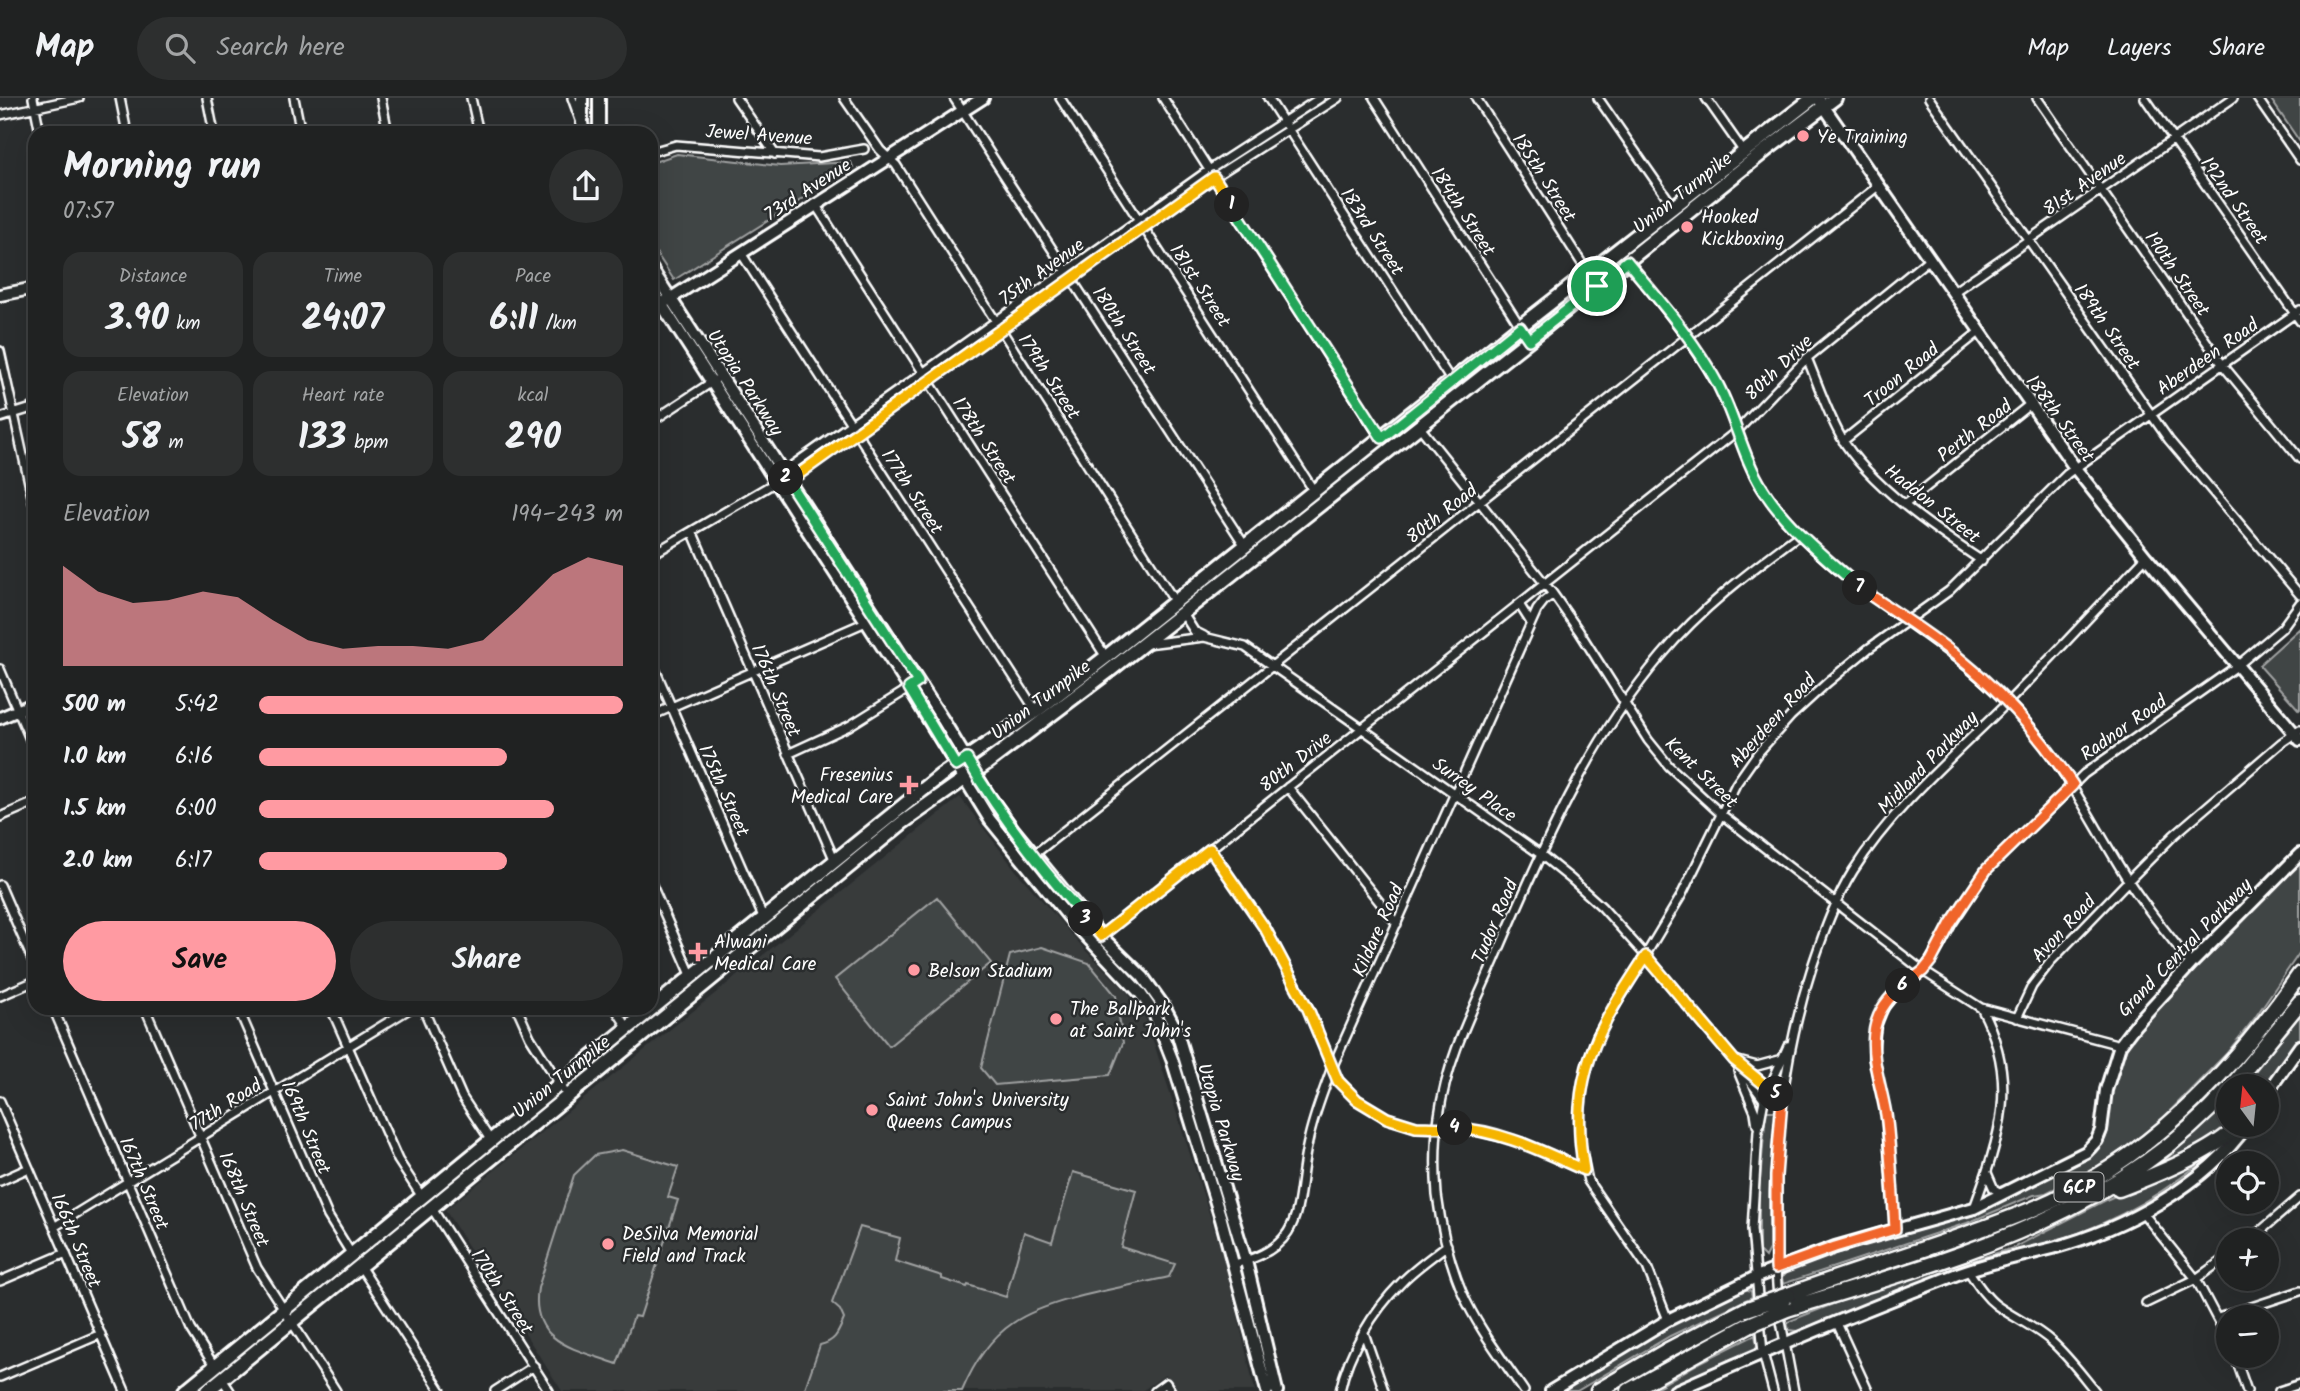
<!DOCTYPE html>
<meta charset="utf-8">
<style>
body{margin:0;font-family:Kalam,sans-serif;background:#2d2f2f;color:#f1f3f6;height:100vh;display:flex;flex-direction:column;font-size:26px;white-space:nowrap}
*{box-sizing:border-box;margin:0}
p{font-size:23px;color:#a2a4a5}
.icon{flex:none;width:38px;height:38px;fill:none;stroke:currentColor;stroke-width:2;stroke-linecap:round;stroke-linejoin:round}
.map{position:relative;flex:1;overflow:hidden}
.sheet{position:absolute;left:28px;top:28px;width:630px;height:889px;display:flex;flex-direction:column;background:#202222;border-radius:21px;box-shadow:0 7px 28px #0002,0 0 0 2px #3d3f40}
.sheet>*{flex:none}
.needle{width:46px;rotate:345deg}
.fabs{position:absolute;left:2216px;top:976px;display:grid;gap:14px}
.fabs a{display:grid;place-items:center;width:63px;height:63px;border-radius:50%;background:#202222;box-shadow:0 7px 28px #0002,0 0 0 2px #3d3f40;font-size:35px}
.pin{position:absolute;display:grid;place-items:center;width:60px;height:60px;color:#fff;margin:-30px;border:4px solid #fff;border-radius:50%;box-shadow:0 2px 7px #0007}
.km{position:absolute;width:35px;height:35px;margin:-18px;border-radius:50%;background:#222;color:#fff;font-size:19px;line-height:35px;text-align:center}
.round{display:grid;place-items:center;flex:none;width:74px;height:74px;border-radius:37px;background:#2d2f2f}
.overview{display:flex;align-items:center;justify-content:space-between;height:119px;padding:0 35px}
h1{font-size:38px;font-weight:700;line-height:52px}
.stats{display:grid;grid-template-columns:repeat(3,1fr);gap:10px;height:119px;padding:7px 35px}
.stats div{display:grid;align-content:center;border-radius:18px;background:#2d2f2f;text-align:center}
.stats b{font-size:35px;font-weight:700}
.stats small{font-size:19px;font-weight:400}
.stats p{font-size:19px}
.chart{height:196px;padding:14px 35px}
.chart p{display:flex;justify-content:space-between}
.chart svg{width:100%;height:126px;margin-top:7px;fill:#ff9aa2;opacity:.7}
.button{display:flex;gap:14px;margin-top:auto;padding:14px 35px}
.button a{flex:1;height:80px;border-radius:42px;background:#ff9aa2;color:#111;font-size:28px;font-weight:700;line-height:80px;text-align:center}
.button a+a{background:#2d2f2f;color:#f1f3f6}
ul{padding:0 35px;list-style:none;font-size:23px}
li{display:grid;grid-template-columns:112px 84px 1fr;align-items:center;height:52px}
li i{height:18px;border-radius:9px;background:#ff9aa2}
header{display:flex;align-items:center;gap:42px;box-sizing:border-box;height:98px;padding:0 35px;background:#202222;border-bottom:2px solid #3d3f40}
header strong{font-size:33px}
nav{display:flex;gap:38px;margin-inline-start:auto;font-size:24px}
.search{width:490px;height:63px;background:#2d2f2f;display:flex;align-items:center;gap:18px;box-sizing:border-box;padding:0 24px;border-radius:38px;color:#a2a4a5;font-size:26px}
.map>svg:first-child{display:block}
.built{fill:#373a3b}
.green{fill:#414445;stroke:#a0a2a2;stroke-width:2}
.lines{fill:none;stroke-linecap:round;stroke-linejoin:round}
.street-casing{stroke:#fff;stroke-width:12}
.secondary-casing{stroke:#fff;stroke-width:16}
.primary-casing{stroke:#fff;stroke-width:18}
.highway-casing{stroke:#fff;stroke-width:19}
.street{stroke:#2a2d2e;stroke-width:7}
.secondary{stroke:#2a2d2e;stroke-width:10}
.primary{stroke:#2a2d2e;stroke-width:12}
.highway{stroke:#2a2d2e;stroke-width:14}
.highway-bridge-casing{stroke:#fff;stroke-width:19;stroke-linecap:butt}
.highway-bridge{stroke:#2a2d2e;stroke-width:14}
.split-1-casing{stroke:#fff;stroke-width:14}
.split-2-casing{stroke:#fff;stroke-width:14}
.split-3-casing{stroke:#fff;stroke-width:14}
.split-4-casing{stroke:#fff;stroke-width:14}
.split-5-casing{stroke:#fff;stroke-width:14}
.split-6-casing{stroke:#fff;stroke-width:14}
.split-7-casing{stroke:#fff;stroke-width:14}
.split-8-casing{stroke:#fff;stroke-width:14}
.split-1{stroke:#22a559;stroke-width:9}
.split-2{stroke:#f5b400;stroke-width:9}
.split-3{stroke:#22a559;stroke-width:9}
.split-4{stroke:#f5b400;stroke-width:9}
.split-5{stroke:#f5b400;stroke-width:9}
.split-6{stroke:#f0652b;stroke-width:9}
.split-7{stroke:#f0652b;stroke-width:9}
.split-8{stroke:#22a559;stroke-width:9}
.poi-dot{fill:#ff9aa2;stroke:#2a2d2e;stroke-width:2.5}
.labels{text-anchor:middle;stroke-width:5;stroke-linejoin:round;paint-order:stroke}
.shield{fill:#2a2d2e;stroke:#bfc0c0;stroke-width:2}
.shield-label{font-size:18px;font-weight:bold;fill:#fff}
.street-label{font-size:19px;fill:#fff;stroke:#2a2d2e}
.poi-label{font-size:19px;fill:#fff;stroke:#2a2d2e;text-anchor:start}
</style>
<header>
<strong>Map</strong>
<div class="search"><svg class="icon" aria-label="search" viewBox="0 0 24 24"><circle cx="10" cy="10" r="6"/><path d="M15 15l6 6"/></svg>Search here</div>
<nav><a>Map</a><a>Layers</a><a>Share</a></nav>
</header>
<div class="map">
<svg width="2300" height="1293" viewBox="0 0 2300 1293">
<rect width="100%" height="100%" fill="#2a2d2e"/>
<filter id="ink" filterUnits="userSpaceOnUse"><feTurbulence type="fractalNoise" baseFrequency=".0143" numOctaves="2"/><feDisplacementMap in="SourceGraphic" scale="14" xChannelSelector="R" yChannelSelector="G"/><feConvolveMatrix kernelMatrix="1 2 1 2 8 2 1 2 1" color-interpolation-filters="sRGB"/></filter>
<g filter="url(#ink)">
<path class="built" d="M960,699L1017,774L1087,854L1126,893L1146,921L1226,1167L1255,1293H1177L1165,1277L1142,1293H562L445,1112Z"/>
<path class="green" d="M2270,0H2300V44Z
M677,56L780,68L851,64L853,69L674,182L651,147V65Z
M2300,530V611L2299,612L2259,567Z
M2300,765V854L2254,921L2226,956L2164,1019L2131,1046L2093,1071L2046,1095L2034,1097L1967,1125L1783,1186L1782,1180L1788,1171L1893,1138L1978,1116L2087,1061L2096,1054L2105,1041L2108,1032L2113,985L2122,957L2134,938L2216,845Z
M937,799L991,865L889,948L835,881Z
M1042,849L1089,865L1116,898L1123,945L1110,977L995,987L981,970L1010,857Z
M2300,915V944L2266,989H2239L2288,933Z
M2228,1002V1027H2235L2225,1035L2157,1069L2213,1019Z
M1766,1013H1776L1769,1094V1151L1765,1159L1759,1153V1095Z
M2219,1049C2171,1092 2119,1123 2058,1142C2038,1149 2017,1152 1996,1159C1929,1181 1861,1205 1797,1236L1796,1233L1789,1232L1787,1224L1846,1201L2013,1150L2104,1103Z
M622,1052L678,1069L668,1099L678,1102L640,1219L634,1218L617,1266C576,1251 529,1245 538,1190L574,1077L595,1057Z
M1073,1074L1136,1092L1121,1149L1175,1166L1169,1179C1125,1189 1049,1200 1013,1225C989,1241 973,1267 962,1293H804L820,1247C836,1243 838,1235 844,1221L840,1212L832,1205L860,1129L900,1140L895,1163L942,1178V1181L967,1189L968,1187L1006,1199L1024,1134L1052,1144Z
M1743,1190L1751,1193L1752,1199L1670,1238L1577,1293H1564L1661,1231Z
M1755,1237L1757,1247L1754,1255L1667,1293H1651L1699,1265Z"/>
<g class="lines">
<defs>
<path id="street" d="M33,0L40,35
M120,0L127,35
M207,0L214,35
M294,0L301,35
M381,0L388,35
M471,0L479,35
M572,0L580,22
M736,0L775,56
M844,0L880,52L896,67L1175,504
M954,0L1245,448
M1060,0L1314,393
M1163,0L1381,340
M1268,0L1452,284
M1374,0L1529,242
M1476,0L1588,175
M1598,0L1673,108
M1706,0L1744,54
M1929,0L2169,342L2300,497
M2037,0L2222,266L2300,361
M2145,0L2300,223
M2257,0L2300,62
M0,17L79,0
M651,54L676,47L819,59L864,51
M815,106L1106,559
M741,155L1036,613
M1627,163C1657,201 1690,239 1715,282C1736,316 1741,359 1764,393C1825,483 1930,528 2006,603C2060,656 2088,719 2128,782C2146,811 2170,838 2191,866
M1952,195L2233,0
M0,253L35,412
M1807,260C1818,286 1827,314 1841,339C1868,386 1937,433 1982,463
M0,320L35,309
M651,324L715,282
M1419,328L1553,496L1579,533L1648,642L1669,668L1721,716L1923,873L1981,910L2120,947
M1843,343L1979,234
M786,378L793,367L1209,72L1320,0
M1904,407L2029,307
M692,433L835,763
M651,457L776,384L799,375L1144,128L1214,79L1338,0
M1519,506L1531,525
M1182,514L1194,533L1204,538
M1147,546L1204,539L1245,549L1354,625L1540,756L1571,781L1602,809L1646,858L1734,962L1764,1002
M651,562L764,821
M0,571L35,653
M651,618L868,523
M788,656L849,628L913,588
M1288,689L1397,826
M0,719L35,704
M1210,751L1266,832L1308,910L1336,980L1357,1002L1387,1020L1416,1029L1477,1033L1521,1044L1584,1072
M1031,759L1878,88
M651,785L692,879
M0,787L35,868
M1098,840L1737,333L1807,260L1929,161
M0,898L35,883
M53,910L191,1231L215,1269
M145,910L257,1170L336,1293
M238,910L328,1118L352,1157
M331,910L398,1062L422,1099
M423,910L462,999L491,1043
M517,910L530,939L568,999
M615,910L628,930
M2017,920L2032,888L2051,863L2128,783L2174,737L2281,645L2300,632
M1738,963L1757,968L1783,961
M1743,969L1782,1001
M1738,973L1755,1014L1757,1027
M0,1003L125,1293
M1987,1075L1994,1091L2003,1096
M0,1083L29,1070
M431,1109L549,1293
M1974,1110C2000,1038 2020,982 1981,910
M2143,1115L2196,1181L2228,1242
M54,1129L411,910
M1895,1131L1886,1017L1873,960L1876,929L1884,909L1897,893L1923,873L1939,849L1951,825L1987,771L2073,687L2084,676L2237,568L2282,530L2300,505
M2249,1143L2300,1099
M1234,1166C1310,1148 1294,1104 1308,1044C1313,1019 1323,995 1331,972L1537,512L1544,503L1553,496
M360,1168L441,1293
M1968,1172C1976,1184 1984,1198 1996,1207C2014,1220 2034,1228 2051,1243C2068,1258 2081,1276 2095,1293
M0,1183L66,1155
M1778,1201C1769,1088 1778,973 1813,866C1824,834 1835,802 1853,773C1893,710 1950,661 2003,609C2052,560 2098,509 2146,459
M2146,1205L2196,1181L2228,1158
M1759,1209L1752,1131L1758,1033L1764,1002L1788,948
M1779,1213L1794,1293
M2218,1220L2300,1193
M1760,1221L1763,1255L1773,1293
M1668,1222L1647,1169L1588,1083L1580,1046L1579,1016L1582,991L1587,966L1597,938L1681,798L1736,686L1757,656L1791,618L1828,584L1868,551L1949,493L2067,376L2300,212
M1836,1223L1868,1293
M1364,1235L1384,1293
M2235,1258L2247,1293
M0,1279L101,1236
M222,1281L230,1293
M495,1293L534,1268
M1155,1293L1166,1285L1171,1293
M1340,1293C1348,1254 1373,1213 1401,1185C1414,1171 1432,1159 1447,1147
M1524,1293C1503,1262 1477,1229 1462,1194C1450,1165 1441,1129 1437,1097C1435,1072 1435,1043 1439,1018C1446,964 1472,913 1494,863C1540,756 1585,648 1661,558C1701,510 1750,473 1800,436
M2279,1293L2300,1286"/>
<path id="secondary" d="M582,0V25L584,35
M1818,0L2075,370L2146,459L2300,642
M599,35V0
M651,170L943,622L988,697L1013,731L1101,838L1143,879L1165,910L1176,931L1246,1163L1277,1293
M651,190L909,590L990,722L1072,823L1140,895L1154,915L1172,961L1221,1121L1267,1293
M0,197L35,190
M651,213L983,0
M0,620L35,605
M2266,996L2300,948
M1551,1293L1668,1222L1756,1179L1835,1149L1974,1110L2086,1054L2097,1042L2101,1032L2106,992L2120,947L2136,926L2191,866L2300,756
M1675,1293C1770,1251 1864,1212 1960,1175C1990,1164 2022,1158 2053,1150C2123,1131 2205,1088 2247,1027"/>
<path id="primary" d="M185,1293L628,930L940,678L1036,613L1106,559L1527,223L1813,0
M207,1293L902,725L987,665L1109,573L1535,237L1766,52L1835,0"/>
<path id="highway" d="M2231,989L2300,904
M2119,1091C2153,1078 2214,1054 2239,1027
M1788,1197C1869,1167 1954,1144 2033,1111C2148,1063 2230,976 2300,876
M1787,1211C1944,1163 2113,1120 2228,992
M1598,1293L1668,1252L1747,1211
M1629,1293L1749,1227"/>
</defs>
<use href="#street" class="street-casing"/>
<use href="#secondary" class="secondary-casing"/>
<use href="#primary" class="primary-casing"/>
<use href="#highway" class="highway-casing"/>
<use href="#street" class="street"/>
<use href="#secondary" class="secondary"/>
<use href="#primary" class="primary"/>
<use href="#highway" class="highway"/>
<defs>
<path id="highway-bridge" d="M1747,1211L1788,1197
M1749,1227L1787,1211"/>
</defs>
<use href="#highway-bridge" class="highway-bridge-casing"/>
<use href="#highway-bridge" class="highway-bridge"/>
</g>
</g>
<g class="lines" filter="url(#ink)">
<defs>
<path id="split-1" d="M1232,107L1382,340L1520,229L1529,242L1597,188"/>
<path id="split-2" d="M786,380L799,376L817,363L1214,79L1232,107"/>
<path id="split-3" d="M786,380L918,584L909,590L956,668L967,661C1001,719 1042,771 1086,821"/>
<path id="split-4" d="M1086,821L1101,838L1210,751L1266,832L1308,911L1338,983L1357,1002L1387,1020L1416,1029L1455,1030"/>
<path id="split-5" d="M1455,1030C1501,1032 1543,1054 1584,1072C1568,978 1597,932 1646,858L1734,962L1776,996"/>
<path id="split-6" d="M1776,996L1782,1001L1776,1078V1170L1835,1149L1895,1131C1893,1095 1891,1059 1887,1023C1881,975 1852,927 1903,888"/>
<path id="split-7" d="M1860,490C1893,513 1927,534 1958,559C2003,595 2041,639 2073,687L1987,771L1951,825L1931,863L1923,873L1903,888"/>
<path id="split-8" d="M1597,188L1627,163C1658,201 1693,240 1716,283C1735,318 1742,358 1763,391C1787,430 1827,460 1860,490"/>
</defs>
<use href="#split-1" class="split-1-casing"/>
<use href="#split-2" class="split-2-casing"/>
<use href="#split-3" class="split-3-casing"/>
<use href="#split-4" class="split-4-casing"/>
<use href="#split-5" class="split-5-casing"/>
<use href="#split-6" class="split-6-casing"/>
<use href="#split-7" class="split-7-casing"/>
<use href="#split-8" class="split-8-casing"/>
<use href="#split-1" class="split-1"/>
<use href="#split-2" class="split-2"/>
<use href="#split-3" class="split-3"/>
<use href="#split-4" class="split-4"/>
<use href="#split-5" class="split-5"/>
<use href="#split-6" class="split-6"/>
<use href="#split-7" class="split-7"/>
<use href="#split-8" class="split-8"/>
</g>
<g class="poi-dot">
<circle cx="1803" cy="38" r="7"/>
<circle cx="1687" cy="129" r="7"/>
<path d="M905.5 676.5h7v7h7v7h-7v7h-7v-7h-7v-7h7z"/>
<path d="M694.5 843.5h7v7h7v7h-7v7h-7v-7h-7v-7h7z"/>
<circle cx="914" cy="872" r="7"/>
<circle cx="1056" cy="921" r="7"/>
<circle cx="872" cy="1012" r="7"/>
<circle cx="608" cy="1146" r="7"/>
</g>
<g class="labels">
<rect class="shield" x="2054.5" y="1074.5" width="49" height="29" rx="5"/>
<g class="shield-label">
<text x="2079" y="1095">GCP</text>
</g>
<g class="street-label">
<text transform="translate(759 36) rotate(4)" y="7">Jewel Avenue</text>
<text transform="translate(1545 79) rotate(57)" y="7">185th Street</text>
<text transform="translate(2084 85) rotate(-35)" y="7">81st Avenue</text>
<text transform="translate(807 91) rotate(-33)" y="7">73rd Avenue</text>
<text transform="translate(1682 94) rotate(-38)" y="7">Union Turnpike</text>
<text transform="translate(2235 102) rotate(55)" y="7">192nd Street</text>
<text transform="translate(1464 113) rotate(57)" y="7">184th Street</text>
<text transform="translate(1373 133) rotate(57)" y="7">183rd Street</text>
<text transform="translate(1041 173) rotate(-36)" y="7">75th Avenue</text>
<text transform="translate(2178 175) rotate(55)" y="7">190th Street</text>
<text transform="translate(1201 187) rotate(57)" y="7">181st Street</text>
<text transform="translate(2108 228) rotate(55)" y="7">189th Street</text>
<text transform="translate(1125 232) rotate(57)" y="7">180th Street</text>
<text transform="translate(2207 258) rotate(-35)" y="7">Aberdeen Road</text>
<text transform="translate(1778 269) rotate(-44)" y="7">80th Drive</text>
<text transform="translate(1901 276) rotate(-39)" y="7">Troon Road</text>
<text transform="translate(1050 278) rotate(57)" y="7">179th Street</text>
<text transform="translate(746 284) rotate(57)" y="7">Utopia Parkway</text>
<text transform="translate(2061 320) rotate(54)" y="7">188th Street</text>
<text transform="translate(1974 332) rotate(-38)" y="7">Perth Road</text>
<text transform="translate(985 342) rotate(57)" y="7">178th Street</text>
<text transform="translate(913 393) rotate(57)" y="7">177th Street</text>
<text transform="translate(1933 405) rotate(38)" y="7">Haddon Street</text>
<text transform="translate(1441 415) rotate(-38)" y="7">80th Road</text>
<text transform="translate(777 592) rotate(67)" y="7">176th Street</text>
<text transform="translate(1040 601) rotate(-37)" y="7">Union Turnpike</text>
<text transform="translate(1772 622) rotate(-48)" y="7">Aberdeen Road</text>
<text transform="translate(2123 629) rotate(-35)" y="7">Radnor Road</text>
<text transform="translate(1295 663) rotate(-38)" y="7">80th Drive</text>
<text transform="translate(1927 664) rotate(-46)" y="7">Midland Parkway</text>
<text transform="translate(1702 674) rotate(44)" y="7">Kent Street</text>
<text transform="translate(1475 691) rotate(35)" y="7">Surrey Place</text>
<text transform="translate(725 692) rotate(66)" y="7">175th Street</text>
<text transform="translate(1494 823) rotate(-67)" y="7">Tudor Road</text>
<text transform="translate(2063 830) rotate(-47)" y="7">Avon Road</text>
<text transform="translate(1377 832) rotate(-66)" y="7">Kildare Road</text>
<text transform="translate(2184 849) rotate(-46)" y="7">Grand Central Parkway</text>
<text transform="translate(561 978) rotate(-39)" y="7">Union Turnpike</text>
<text transform="translate(225 1006) rotate(-32)" y="7">77th Road</text>
<text transform="translate(1222 1024) rotate(73)" y="7">Utopia Parkway</text>
<text transform="translate(307 1029) rotate(67)" y="7">169th Street</text>
<text transform="translate(145 1085) rotate(67)" y="7">167th Street</text>
<text transform="translate(245 1101) rotate(67)" y="7">168th Street</text>
<text transform="translate(77 1142) rotate(67)" y="7">166th Street</text>
<text transform="translate(503 1193) rotate(57)" y="7">170th Street</text>
</g>
<g class="poi-label">
<text x="1817" y="45">Ye Training</text>
<text x="1701" y="125">Hooked<tspan x="1701" dy="22">Kickboxing</tspan></text>
<text x="893" y="683" text-anchor="end">Fresenius<tspan x="893" dy="22">Medical Care</tspan></text>
<text x="714" y="850">Alwani<tspan x="714" dy="22">Medical Care</tspan></text>
<text x="928" y="879">Belson Stadium</text>
<text x="1070" y="917">The Ballpark<tspan x="1070" dy="22">at Saint John's</tspan></text>
<text x="886" y="1008">Saint John's University<tspan x="886" dy="22">Queens Campus</tspan></text>
<text x="622" y="1142">DeSilva Memorial<tspan x="622" dy="22">Field and Track</tspan></text>
</g>
</g>
</svg>
<div class="fabs">
<a><svg class="needle" viewBox="-14 -14 28 28"><path d="M0-13l5 13h-10z" fill="#e53935"/><path d="M0 13l5-13h-10z" fill="#a2a4a5"/></svg></a>
<a><svg class="icon" aria-label="locate" viewBox="0 0 24 24"><circle cx="12" cy="12" r="6"/><path d="M12 2v4M12 18v4M2 12h4M18 12h4"/></svg></a>
<a>+</a>
<a>−</a>
</div>
<div class="pin" style="left:1597px;top:188px;background:#1e9e55"><svg class="icon" aria-label="arrive" viewBox="0 0 24 24"><path d="M6 21V4h12l-3 4 3 4H6"/></svg></div>
<b class="km" style="left:1232px;top:107px">1</b>
<b class="km" style="left:786px;top:380px">2</b>
<b class="km" style="left:1086px;top:821px">3</b>
<b class="km" style="left:1455px;top:1030px">4</b>
<b class="km" style="left:1776px;top:996px">5</b>
<b class="km" style="left:1903px;top:888px">6</b>
<b class="km" style="left:1860px;top:490px">7</b>
<section class="sheet">
<div class="overview"><div><h1>Morning run</h1><p>07:57</p></div><a class="round"><svg class="icon" aria-label="share" viewBox="0 0 24 24"><path d="M12 15V3M7 8l5-5 5 5M5 13v7h14v-7"/></svg></a></div>
<div class="stats">
<div><p>Distance</p><b>3.90<small> km</small></b></div>
<div><p>Time</p><b>24:07</b></div>
<div><p>Pace</p><b>6:11<small> /km</small></b></div>
</div>
<div class="stats">
<div><p>Elevation</p><b>58<small> m</small></b></div>
<div><p>Heart rate</p><b>133<small> bpm</small></b></div>
<div><p>kcal</p><b>290</b></div>
</div>
<div class="chart"><p><span>Elevation</span>194–243 m</p>
<svg viewBox="0 0 160 44" preserveAspectRatio="none"><path d="M0 44V9L10 18L20 22L30 21L40 18L50 20L60 28L70 35L80 38L90 37L100 37L110 38L120 35L130 24L140 12L150 6L160 9V44z"/></svg>
</div>
<ul>
<li><b>500 m</b>5:42<i style="width:100%"></i></li>
<li><b>1.0 km</b>6:16<i style="width:68%"></i></li>
<li><b>1.5 km</b>6:00<i style="width:81%"></i></li>
<li><b>2.0 km</b>6:17<i style="width:68%"></i></li>
</ul>
<div class="button"><a>Save</a><a>Share</a></div>
</section>
</div>
